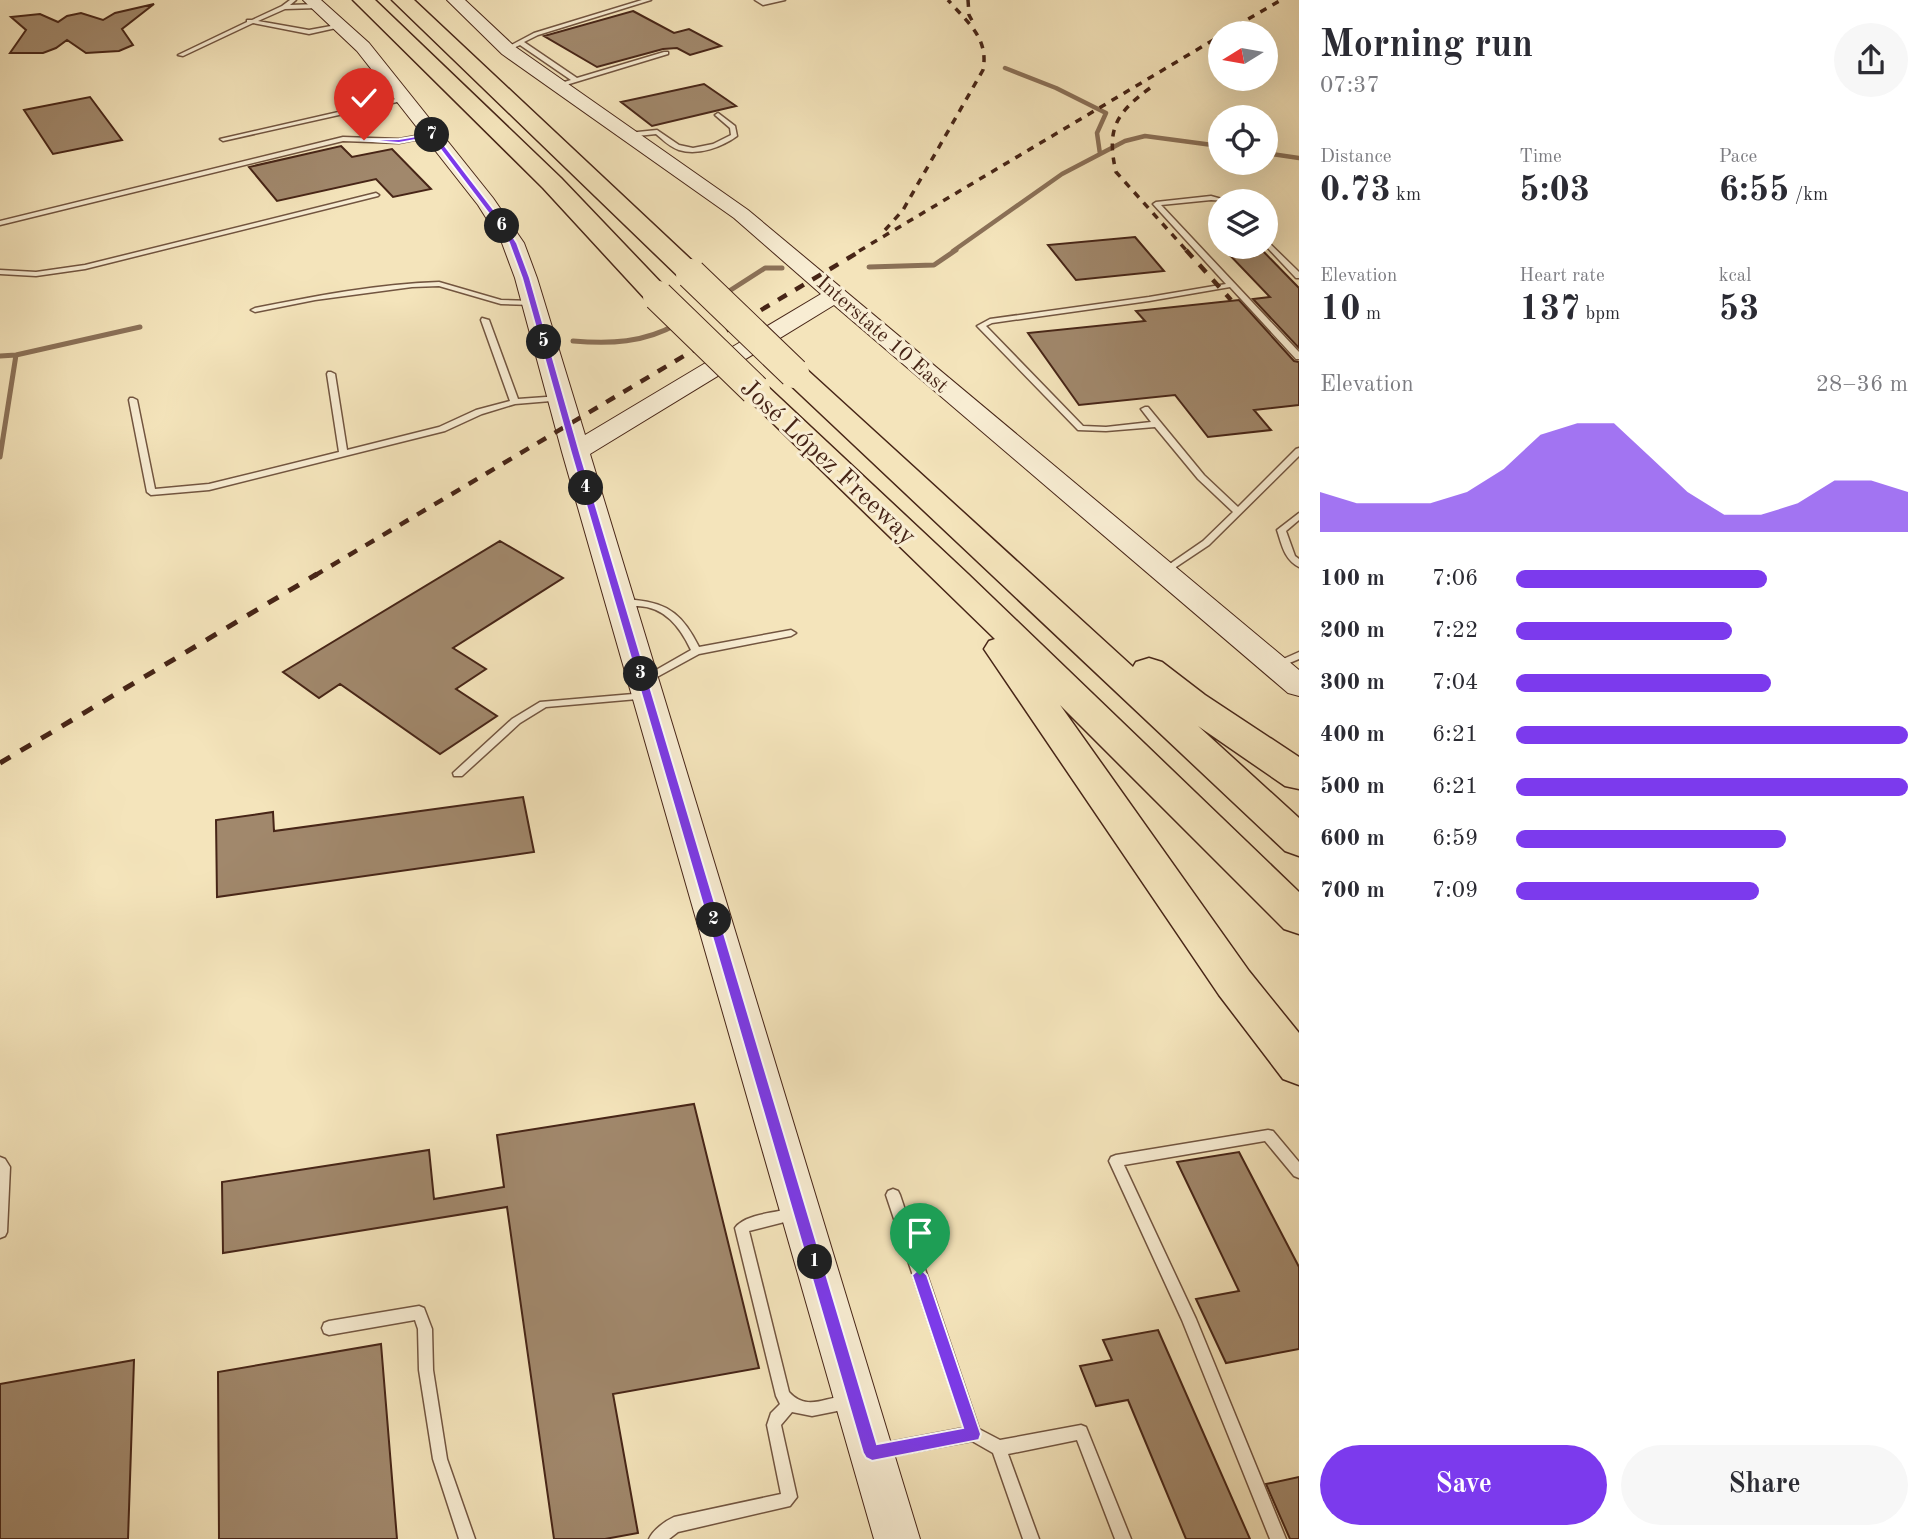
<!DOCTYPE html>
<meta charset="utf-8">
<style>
body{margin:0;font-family:"Old Standard TT",serif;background:#f7f7f7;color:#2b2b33;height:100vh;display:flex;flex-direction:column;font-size:26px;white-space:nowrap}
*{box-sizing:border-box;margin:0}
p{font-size:23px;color:#7c7c81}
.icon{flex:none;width:38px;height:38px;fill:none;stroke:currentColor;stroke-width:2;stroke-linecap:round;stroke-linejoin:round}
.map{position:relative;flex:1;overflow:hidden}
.drawer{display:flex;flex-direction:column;background:#fff;width:630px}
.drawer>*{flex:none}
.needle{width:46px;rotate:259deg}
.controls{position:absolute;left:1208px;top:21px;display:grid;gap:14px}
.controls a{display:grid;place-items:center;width:70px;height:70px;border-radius:50%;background:#fff;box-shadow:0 7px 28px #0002;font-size:35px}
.pin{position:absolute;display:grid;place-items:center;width:60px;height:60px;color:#fff;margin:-72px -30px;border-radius:50% 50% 50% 0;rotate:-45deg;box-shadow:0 0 7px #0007}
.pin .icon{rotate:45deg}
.km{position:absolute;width:35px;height:35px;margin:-18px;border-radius:50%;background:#222;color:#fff;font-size:19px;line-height:35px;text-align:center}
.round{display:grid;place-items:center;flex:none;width:74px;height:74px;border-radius:37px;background:#f7f7f7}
.overview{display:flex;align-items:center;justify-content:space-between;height:119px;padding:0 21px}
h1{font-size:38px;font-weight:600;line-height:52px}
.metrics{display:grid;grid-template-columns:repeat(3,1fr);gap:10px;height:119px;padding:7px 21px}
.metrics div{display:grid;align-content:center}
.metrics b{font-size:35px;font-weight:600}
.metrics small{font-size:19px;font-weight:400}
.metrics p{font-size:19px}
.chart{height:196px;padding:14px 21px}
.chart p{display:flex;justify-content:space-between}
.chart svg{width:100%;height:126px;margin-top:7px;fill:#7c3aed;opacity:.7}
.cta{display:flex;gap:14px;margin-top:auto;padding:14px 21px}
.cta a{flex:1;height:80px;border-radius:42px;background:#7c3aed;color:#fff;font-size:28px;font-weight:600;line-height:80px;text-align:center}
.cta a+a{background:#f7f7f7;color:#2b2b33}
ul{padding:0 21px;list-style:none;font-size:23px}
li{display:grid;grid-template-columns:112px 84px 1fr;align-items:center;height:52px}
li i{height:18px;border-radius:9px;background:#7c3aed}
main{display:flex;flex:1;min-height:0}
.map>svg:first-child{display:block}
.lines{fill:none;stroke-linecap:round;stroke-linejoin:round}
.stream-far1{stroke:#8b7158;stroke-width:4.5}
.stream{stroke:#8b7158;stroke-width:5}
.building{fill:#a1886c;stroke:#472517;stroke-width:2}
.lane-casing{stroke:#725540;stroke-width:3}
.secondary-casing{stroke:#472517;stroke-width:2}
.highway-casing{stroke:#472517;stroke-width:3}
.lane{fill:#f8edd3;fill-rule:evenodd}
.secondary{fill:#f8edd3;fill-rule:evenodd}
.highway{fill:#f4e4bb;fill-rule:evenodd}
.rail-far2{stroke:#472517;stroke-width:3.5;stroke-dasharray:7 7;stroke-linecap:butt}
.rail-far1{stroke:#472517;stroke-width:4.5;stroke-dasharray:10 10;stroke-linecap:butt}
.rail{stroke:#472517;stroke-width:5;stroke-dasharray:12 12;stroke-linecap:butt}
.highway-bridge-casing{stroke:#472517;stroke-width:32;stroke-linecap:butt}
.highway-bridge{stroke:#f4e4bb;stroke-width:30}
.route{fill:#7c3aed;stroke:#fff;stroke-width:2}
.labels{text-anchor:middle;stroke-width:6;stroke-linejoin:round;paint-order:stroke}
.far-street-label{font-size:21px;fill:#472517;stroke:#f8edd3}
.street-label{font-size:26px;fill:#472517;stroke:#f8edd3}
</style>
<main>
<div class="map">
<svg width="1299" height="1539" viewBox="0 0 1299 1539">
<rect width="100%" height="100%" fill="#f4e4bb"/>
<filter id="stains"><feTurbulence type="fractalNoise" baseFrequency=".00286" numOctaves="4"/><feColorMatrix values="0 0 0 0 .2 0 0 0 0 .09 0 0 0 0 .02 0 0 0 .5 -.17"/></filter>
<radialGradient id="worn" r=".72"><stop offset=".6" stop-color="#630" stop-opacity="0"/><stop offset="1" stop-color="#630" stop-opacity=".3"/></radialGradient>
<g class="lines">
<path class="stream-far1" d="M1005,68L1056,88L1106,113L1097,133L1100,154
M1265,153L1299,158
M953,251L1062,174L1125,141L1145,136L1220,146"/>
<path class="stream" d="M869,267L934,265L956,250
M723,295L765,268H782
M573,341C610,344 644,343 677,324
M0,356L16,355L140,327
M0,457L16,355"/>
</g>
<path class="building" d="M154,4L122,29L133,45L119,51L86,53L67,40L56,48L43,53H10L26,30L11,17L40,14L58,22L67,16L81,13L103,20L115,13Z
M633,11L674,33L689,29L721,46L690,55L677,48L663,49L597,67L544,36Z
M704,84L736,106L652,126L621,102Z
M90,97L122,140L53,154L24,110Z
M341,146L352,157L392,149L431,189L393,197L376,179L277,201L249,167Z
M1135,237L1164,271L1076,280L1048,245Z
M1222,247H1259L1299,288V348L1253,299L1270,297Z
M1239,300L1294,361L1299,362V405L1254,410L1271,430L1208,437L1175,395L1079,405L1028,333L1145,321L1136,311Z
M500,541L563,578L453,648L486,669L456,689L497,716L440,754L340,684L319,698L283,672Z
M523,797L534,852L217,897L216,820L273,812L274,831Z
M694,1104L759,1368L613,1394L638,1533L605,1539H554L507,1207L223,1253L222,1182L429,1150L434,1199L504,1187L497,1135Z
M1239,1152L1299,1267V1349L1226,1363L1196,1299L1239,1291L1177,1162Z
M1158,1330L1250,1539H1186L1128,1400L1096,1406L1080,1366L1112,1360L1103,1340Z
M381,1344L397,1539H219L218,1372Z
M134,1360L128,1539H0V1384Z
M1299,1477V1539H1290L1266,1484Z"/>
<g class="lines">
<defs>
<path id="lane" d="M290,0H296L290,5L318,4L321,6L318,8L285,9L258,21L309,30L342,24L345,26L309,34L253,23L183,56L178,55L247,22V20H252L282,6Z
M642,0H651L538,35L524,42L577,78L664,52H668V54L556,88L553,86L554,85L571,80L520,45L509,50L504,49L534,33Z
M755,0H785L763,5Z
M404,97L406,98V100L223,141L220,139Z
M718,113L735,126L737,136C722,147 698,156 679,150C670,147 663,140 656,134L628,137L625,135L628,133L657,130L679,145L693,148L713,144L731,135L730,128L715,115Z
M432,133L435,135L434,136L399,143L343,141L0,225V221L343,137L399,139Z
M376,193L379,195L378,196L85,269L36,276L0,274V270L36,272L85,265Z
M1211,196L1229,201L1211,200L1161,205L1299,352V359H1296L1230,287L1149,301L992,323L986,326L1083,426L1106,427L1151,422L1141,409L1145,407H1148L1204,475L1238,507L1296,449L1299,448V456L1209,545L1164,575L1161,574L1159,572L1161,570L1203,541L1233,512L1198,479L1155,427L1106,431L1078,430L977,326L990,319L1149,297L1226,284L1153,204L1156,202Z
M1265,239L1299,272V278H1296L1265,245Z
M439,282L501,300L533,301L537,303L533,305L501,304L439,286L412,287L315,300L255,312L251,310L255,308C316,296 377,284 439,282Z
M482,318L489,320L518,399L560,396L564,398L563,400L515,404L482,414L445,431L209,490L151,495L147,492L129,400L130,398H133L137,400L155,489L209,484L339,452L327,374L328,372H331L335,374L347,450L439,427L476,410L510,401L481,320Z
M1299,513V520L1286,531L1295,556L1299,559V567C1284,559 1282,545 1277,530Z
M635,600C670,603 684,617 699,647L791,630L796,633L791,636L699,654L646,683L642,682L641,680L642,678L691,650C680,627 665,607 638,606C630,606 623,608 616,604L621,601Z
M1299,652V659L1275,669L1270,666L1272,664Z
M645,693L649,694L650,696L649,698L546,707L520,723L462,776H454L453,773L512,719L540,702Z
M1268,1130L1273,1131L1299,1162V1178L1294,1176L1265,1141L1124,1165L1196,1319L1286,1539H1270L1182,1320L1109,1161L1111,1157L1116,1155Z
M0,1157L5,1159L10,1167L7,1232L5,1236L0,1238Z
M893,1189L898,1191L900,1195L979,1429L1000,1440L1081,1425L1086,1427L1131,1539H1115L1077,1440L1008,1454L1039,1539H1023L993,1453L972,1441L880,1458L875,1456L873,1451L875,1446L880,1444L964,1428L886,1195L888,1191Z
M795,1208L800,1210L802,1214L800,1218L749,1231L789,1392C810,1415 831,1391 852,1398L854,1403L852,1408L812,1416L792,1412L781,1425L797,1497L790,1506L678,1532L669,1539H649C653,1530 665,1521 674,1517L781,1494L767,1425L771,1413L780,1404L776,1396L735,1228C744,1214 779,1212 795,1208Z
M419,1306L424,1308L432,1329L433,1370L447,1459L475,1539H459L433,1459L419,1370L418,1329L415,1320L329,1335L324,1333L322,1328L324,1323L329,1321Z"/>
<path id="secondary" d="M303,0H321L369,43L493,198L524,243L537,278L585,435L821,294L734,218L502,54L447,0H465L514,46L748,210L1299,670V696L1288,693L834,305L590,454L920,1539H874L562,452L515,278L502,243L478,205L357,51Z"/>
<path id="highway" d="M353,0H375L561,178L668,290L672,296L668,302L658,304L648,302L543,188Z
M392,0H414L700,268L704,274L700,280L691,282L682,280Z
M794,364L804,367L1133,667L1136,662L1149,658L1162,662L1205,695L1299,757V789L1285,786L1198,726L1299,818V856L1285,851L784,379L779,373L784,367Z
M755,381L765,384L968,574L1299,892V934L1284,929L1060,705L1249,971L1299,1033V1085L1283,1079L1219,995L984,649L989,641L995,639L745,396L740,390L745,384Z"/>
</defs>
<use href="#lane" class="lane-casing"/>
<use href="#secondary" class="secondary-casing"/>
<use href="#highway" class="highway-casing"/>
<use href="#lane" class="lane"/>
<use href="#secondary" class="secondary"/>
<use href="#highway" class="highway"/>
<path class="rail-far2" d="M968,0L969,15L975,26
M1224,33L1281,0
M1150,88C1116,113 1106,129 1116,172L1187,251
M885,230L903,210L983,70C989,38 968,23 948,0
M859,251L1220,36"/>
<path class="rail-far1" d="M1186,250L1231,300
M314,576L862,250"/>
<path class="rail" d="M0,763L317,574"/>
<defs>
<path id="highway-bridge" d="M691,274L794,373
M658,296L755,390"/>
</defs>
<use href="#highway-bridge" class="highway-bridge-casing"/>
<use href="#highway-bridge" class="highway-bridge"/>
</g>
<path class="route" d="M435,133L507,227L517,243L530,278L580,453L877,1444L963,1428L912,1275L920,1268L927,1275L981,1434L979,1440L872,1461L866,1458L863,1453L571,453L522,278L509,243L499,227L431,137L399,143L360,140L399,139Z"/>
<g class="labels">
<g class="far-street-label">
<text transform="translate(883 334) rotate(41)" y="7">Interstate 10 East</text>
</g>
<g class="street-label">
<text transform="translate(829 461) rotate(43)" y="9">José López Freeway</text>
</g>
</g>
<rect width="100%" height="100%" filter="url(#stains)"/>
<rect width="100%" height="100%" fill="url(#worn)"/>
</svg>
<div class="controls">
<a><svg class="needle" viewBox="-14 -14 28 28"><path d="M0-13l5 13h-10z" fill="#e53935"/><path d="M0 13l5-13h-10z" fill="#7c7c81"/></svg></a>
<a><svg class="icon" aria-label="locate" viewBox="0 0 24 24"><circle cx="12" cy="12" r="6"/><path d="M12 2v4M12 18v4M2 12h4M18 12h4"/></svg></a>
<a><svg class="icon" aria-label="layers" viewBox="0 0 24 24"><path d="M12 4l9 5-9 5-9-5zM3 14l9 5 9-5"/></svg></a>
</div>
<div class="pin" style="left:920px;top:1275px;background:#1e9e55"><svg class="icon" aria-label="arrive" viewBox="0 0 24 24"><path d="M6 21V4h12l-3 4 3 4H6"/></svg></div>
<div class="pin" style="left:364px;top:140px;background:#d93025"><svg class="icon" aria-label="check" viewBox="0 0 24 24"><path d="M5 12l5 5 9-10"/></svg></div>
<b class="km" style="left:815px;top:1262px">1</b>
<b class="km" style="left:714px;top:920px">2</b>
<b class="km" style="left:641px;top:674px">3</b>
<b class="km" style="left:586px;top:488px">4</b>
<b class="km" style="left:544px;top:342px">5</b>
<b class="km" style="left:502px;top:226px">6</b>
<b class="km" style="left:432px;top:135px">7</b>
</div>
<section class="drawer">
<div class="overview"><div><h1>Morning run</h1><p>07:37</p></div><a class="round"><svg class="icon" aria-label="share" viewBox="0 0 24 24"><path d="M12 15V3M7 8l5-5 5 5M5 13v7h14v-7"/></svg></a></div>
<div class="metrics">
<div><p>Distance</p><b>0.73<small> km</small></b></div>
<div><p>Time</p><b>5:03</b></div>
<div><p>Pace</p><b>6:55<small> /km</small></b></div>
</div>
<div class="metrics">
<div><p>Elevation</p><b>10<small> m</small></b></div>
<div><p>Heart rate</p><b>137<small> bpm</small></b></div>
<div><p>kcal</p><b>53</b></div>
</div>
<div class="chart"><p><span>Elevation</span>28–36 m</p>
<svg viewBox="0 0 160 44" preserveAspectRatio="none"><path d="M0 44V30L10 34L20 34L30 34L40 30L50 22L60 10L70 6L80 6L90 18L100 30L110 38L120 38L130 34L140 26L150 26L160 30V44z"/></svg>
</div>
<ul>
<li><b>100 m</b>7:06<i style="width:64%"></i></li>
<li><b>200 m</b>7:22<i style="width:55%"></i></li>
<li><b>300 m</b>7:04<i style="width:65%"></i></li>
<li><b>400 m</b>6:21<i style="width:100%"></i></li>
<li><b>500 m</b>6:21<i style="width:100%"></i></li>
<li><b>600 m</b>6:59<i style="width:69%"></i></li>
<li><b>700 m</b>7:09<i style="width:62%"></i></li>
</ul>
<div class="cta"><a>Save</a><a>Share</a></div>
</section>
</main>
